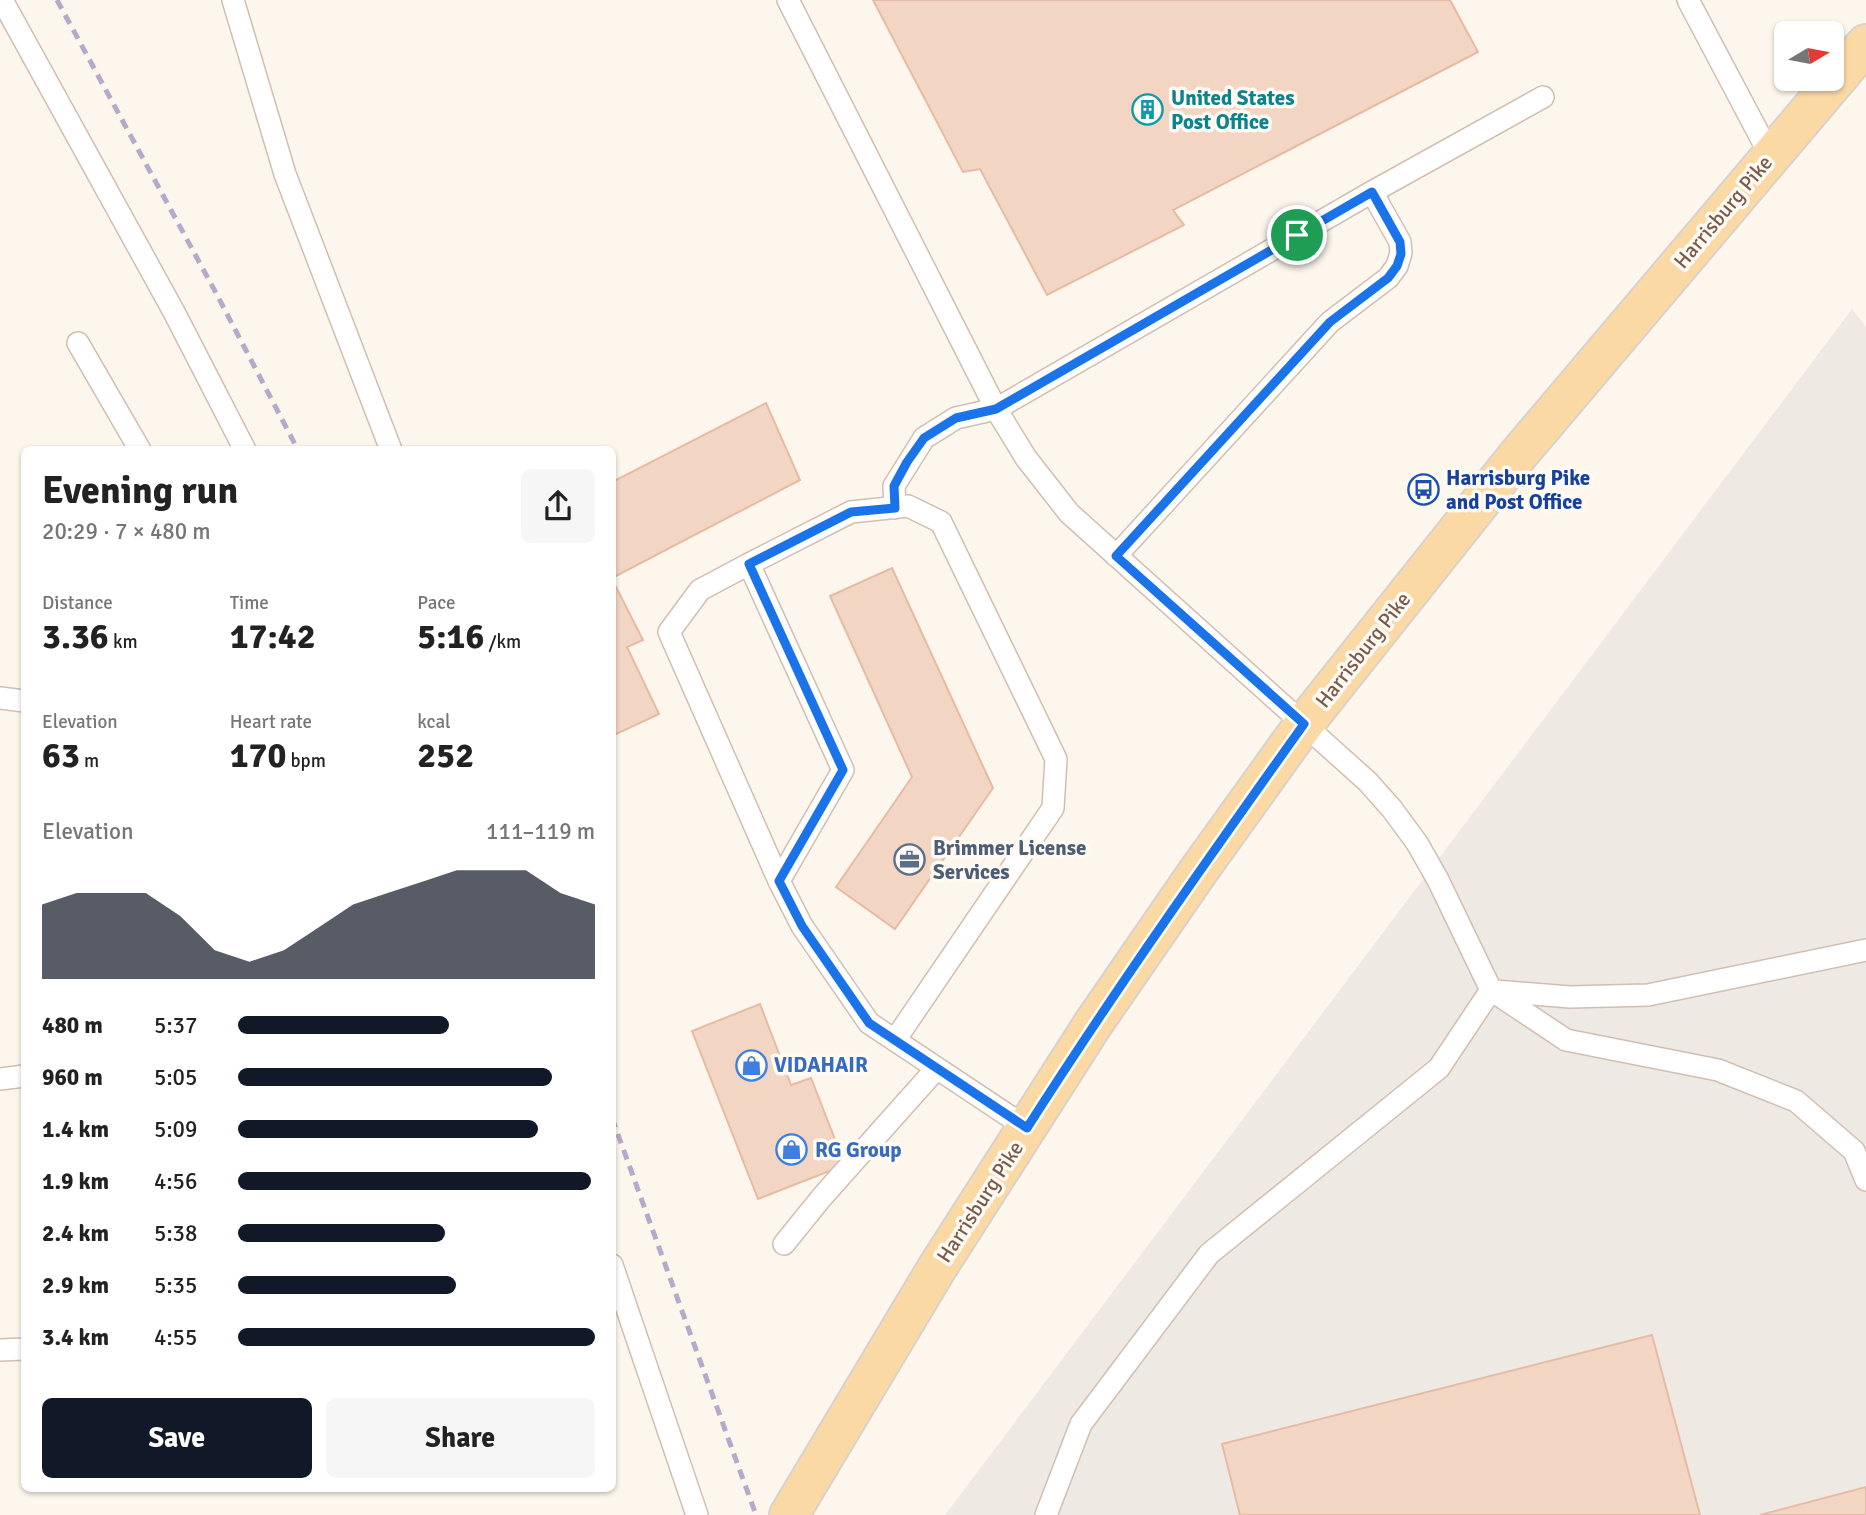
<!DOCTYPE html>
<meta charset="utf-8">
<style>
body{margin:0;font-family:Signika,sans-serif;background:#f6f6f6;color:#222;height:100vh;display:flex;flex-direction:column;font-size:26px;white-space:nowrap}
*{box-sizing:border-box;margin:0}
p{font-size:23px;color:#767676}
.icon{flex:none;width:38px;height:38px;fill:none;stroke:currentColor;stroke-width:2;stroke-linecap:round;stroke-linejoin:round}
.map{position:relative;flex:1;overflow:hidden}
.drawer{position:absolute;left:21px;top:446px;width:595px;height:1046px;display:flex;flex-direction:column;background:#fff;border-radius:10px;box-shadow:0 2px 5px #0004}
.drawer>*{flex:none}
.needle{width:46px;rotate:80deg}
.buttons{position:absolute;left:1774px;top:21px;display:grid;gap:14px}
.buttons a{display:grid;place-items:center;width:70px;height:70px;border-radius:10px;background:#fff;box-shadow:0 2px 5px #0004;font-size:35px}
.pin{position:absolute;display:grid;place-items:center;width:60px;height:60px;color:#fff;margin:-30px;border:4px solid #fff;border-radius:50%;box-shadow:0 2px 7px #0007}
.round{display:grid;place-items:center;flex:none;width:74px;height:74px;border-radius:10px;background:#f6f6f6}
.overview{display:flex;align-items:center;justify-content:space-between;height:119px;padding:0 21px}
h1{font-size:38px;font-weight:800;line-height:52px}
.figures{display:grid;grid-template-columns:repeat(3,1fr);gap:10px;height:119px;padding:7px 21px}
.figures div{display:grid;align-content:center}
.figures b{font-size:35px;font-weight:800}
.figures small{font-size:19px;font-weight:400}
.figures p{font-size:19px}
.chart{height:196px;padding:14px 21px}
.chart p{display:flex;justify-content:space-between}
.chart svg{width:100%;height:126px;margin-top:7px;fill:#111827;opacity:.7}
.action{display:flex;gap:14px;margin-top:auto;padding:14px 21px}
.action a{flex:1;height:80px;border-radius:10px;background:#111827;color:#fff;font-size:28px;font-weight:800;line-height:80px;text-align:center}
.action a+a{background:#f6f6f6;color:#222}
ul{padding:0 21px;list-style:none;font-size:23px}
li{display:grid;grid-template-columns:112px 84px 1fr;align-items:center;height:52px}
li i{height:18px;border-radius:9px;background:#111827}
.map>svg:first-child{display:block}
.industrial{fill:#efe9e4}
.building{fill:#f3d5c3;stroke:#e6bba3;stroke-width:2}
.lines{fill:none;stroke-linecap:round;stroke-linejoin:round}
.service-casing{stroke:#d1beb0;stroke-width:24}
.primary-casing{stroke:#dad1cd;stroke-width:42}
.service{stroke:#fff;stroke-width:21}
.primary{stroke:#fbd9a5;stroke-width:38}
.rail{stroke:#b9a8c9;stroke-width:5;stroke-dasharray:10 7;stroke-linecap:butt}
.route-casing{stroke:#fff;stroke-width:14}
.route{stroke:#1a73e8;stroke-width:9}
.labels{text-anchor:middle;stroke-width:7;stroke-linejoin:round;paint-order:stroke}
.culture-label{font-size:21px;font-weight:bold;fill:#0d838f;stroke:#fffaf3;text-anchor:start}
.street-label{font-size:21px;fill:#7a5c4d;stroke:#fffaf3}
.transit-label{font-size:21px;font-weight:bold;fill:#164399;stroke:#fffaf3;text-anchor:start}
.service-label{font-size:21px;font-weight:bold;fill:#4e5e75;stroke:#fffaf3;text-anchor:start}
.shop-label{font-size:21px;font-weight:bold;fill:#366cbe;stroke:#fffaf3;text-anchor:start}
</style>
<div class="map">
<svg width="1866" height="1515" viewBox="0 0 1866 1515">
<rect width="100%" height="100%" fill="#fdf6ec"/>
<path class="industrial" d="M1852,309L1866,327V1515H945Z"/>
<path class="building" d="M873,0H1450L1478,52L1173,210L1184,225L1047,295L980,169L963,172Z
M766,403L800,480L612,578V482Z
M892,568L993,788L895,929L836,887L912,777L830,596Z
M612,579L643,640L627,647L659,714L612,736Z
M760,1004L791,1085L811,1078L845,1165L758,1199L692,1031Z
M1652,1335L1700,1515H1240L1222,1444Z
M1866,1487V1515H1760Z"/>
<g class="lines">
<defs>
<path id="service" d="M2,0L174,312L245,450
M233,0L285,174L391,450
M788,0L996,409L1026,458L1069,513L1368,782L1392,809L1417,843L1438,880L1491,990L1566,1040L1718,1070L1796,1101L1854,1151L1866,1180
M1688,0L1770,155
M78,343L140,450
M895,508L894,486L924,438L956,418L996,409L1372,192L1543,97
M1116,556L1330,322L1388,278L1397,266L1401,253L1400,242L1372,192
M749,564L851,512L908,506L941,522L1056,759L1053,808L895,1040
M0,698L24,701
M779,881L843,770L749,564L700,590L669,632L779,881L802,926L869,1023L1027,1128
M1495,991L1570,997L1648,995L1866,950
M0,1079L24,1076
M784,1244L822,1197L937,1068
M612,1265L697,1515
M0,1350L24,1349
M1046,1515L1081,1424L1209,1254L1439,1068L1491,990"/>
<path id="primary" d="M789,1515L937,1268L1093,1024L1197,873L1304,724L1518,455L1866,44"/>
</defs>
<use href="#service" class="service-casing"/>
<use href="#primary" class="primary-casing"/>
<use href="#service" class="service"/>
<use href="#primary" class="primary"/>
<path class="rail" d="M57,0L216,293L298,450
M612,1118L756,1515"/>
</g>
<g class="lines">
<defs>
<path id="route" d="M1372,192L1400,242L1401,254L1397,266L1388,278L1330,322L1116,556L1304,724C1209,857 1115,990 1027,1128L869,1023L802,926L779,881L843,770L749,564L851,512L895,508L894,486L907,462L924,438L956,418L996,409Z"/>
</defs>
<use href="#route" class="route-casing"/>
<use href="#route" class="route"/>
</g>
<defs>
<symbol id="building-ring" viewBox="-11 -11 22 22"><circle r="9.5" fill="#fffaf3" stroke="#0f9aa8" stroke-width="1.5"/><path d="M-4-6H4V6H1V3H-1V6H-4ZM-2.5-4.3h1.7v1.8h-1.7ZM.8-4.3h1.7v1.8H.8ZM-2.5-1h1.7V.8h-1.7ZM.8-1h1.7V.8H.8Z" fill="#0f9aa8"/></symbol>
<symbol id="bus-ring" viewBox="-11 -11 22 22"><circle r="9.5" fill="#fffaf3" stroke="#1a4fb4" stroke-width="1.5"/><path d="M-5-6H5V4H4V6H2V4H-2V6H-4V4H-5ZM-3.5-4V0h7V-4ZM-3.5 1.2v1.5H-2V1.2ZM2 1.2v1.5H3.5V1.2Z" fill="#1a4fb4"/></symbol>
<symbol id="office-ring" viewBox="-11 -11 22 22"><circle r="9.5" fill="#fffaf3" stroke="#5c6f8a" stroke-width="1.5"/><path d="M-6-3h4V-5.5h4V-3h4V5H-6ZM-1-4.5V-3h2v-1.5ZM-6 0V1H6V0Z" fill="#5c6f8a"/></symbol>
<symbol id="shop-ring" viewBox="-11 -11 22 22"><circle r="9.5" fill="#fffaf3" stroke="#3f7fe0" stroke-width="1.5"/><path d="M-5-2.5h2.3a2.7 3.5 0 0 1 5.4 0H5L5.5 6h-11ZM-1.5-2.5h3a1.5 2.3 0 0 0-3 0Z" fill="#3f7fe0"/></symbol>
</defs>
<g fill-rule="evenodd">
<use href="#building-ring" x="1130" y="92" width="35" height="35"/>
<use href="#bus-ring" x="1406" y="472" width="35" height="35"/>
<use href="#office-ring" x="892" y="842" width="35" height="35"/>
<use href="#shop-ring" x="734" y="1048" width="35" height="35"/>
<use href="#shop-ring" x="774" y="1132" width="35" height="35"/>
</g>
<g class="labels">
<g class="culture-label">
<text x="1171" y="105">United States<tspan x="1171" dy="24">Post Office</tspan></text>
</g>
<g class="street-label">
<text transform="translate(1723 212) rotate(-50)" y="7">Harrisburg Pike</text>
<text transform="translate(1363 650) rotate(-52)" y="7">Harrisburg Pike</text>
<text transform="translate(980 1202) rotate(-57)" y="7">Harrisburg Pike</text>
</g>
<g class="transit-label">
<text x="1446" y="485">Harrisburg Pike<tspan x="1446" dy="24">and Post Office</tspan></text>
</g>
<g class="service-label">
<text x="933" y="855">Brimmer License<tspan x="933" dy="24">Services</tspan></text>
</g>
<g class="shop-label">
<text x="774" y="1072">VIDAHAIR</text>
<text x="815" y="1157">RG Group</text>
</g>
</g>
</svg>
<div class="buttons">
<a><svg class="needle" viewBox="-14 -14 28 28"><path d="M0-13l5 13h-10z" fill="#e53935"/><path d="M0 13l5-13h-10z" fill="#767676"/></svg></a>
</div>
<div class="pin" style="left:1297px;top:235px;background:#1e9e55"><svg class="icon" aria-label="arrive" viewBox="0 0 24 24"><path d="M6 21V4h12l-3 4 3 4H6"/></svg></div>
<section class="drawer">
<div class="overview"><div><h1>Evening run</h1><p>20:29 · 7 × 480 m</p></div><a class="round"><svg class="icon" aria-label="share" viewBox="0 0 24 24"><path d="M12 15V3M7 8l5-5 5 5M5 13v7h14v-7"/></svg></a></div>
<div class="figures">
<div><p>Distance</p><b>3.36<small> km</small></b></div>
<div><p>Time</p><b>17:42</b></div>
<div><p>Pace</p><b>5:16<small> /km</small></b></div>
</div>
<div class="figures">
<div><p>Elevation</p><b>63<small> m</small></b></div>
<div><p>Heart rate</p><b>170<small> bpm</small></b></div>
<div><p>kcal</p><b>252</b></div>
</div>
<div class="chart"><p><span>Elevation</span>111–119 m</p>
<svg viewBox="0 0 160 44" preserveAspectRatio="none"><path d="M0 44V18L10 14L20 14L30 14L40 22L50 34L60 38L70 34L80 26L90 18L100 14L110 10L120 6L130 6L140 6L150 14L160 18V44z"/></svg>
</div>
<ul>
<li><b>480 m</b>5:37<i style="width:59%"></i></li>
<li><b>960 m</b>5:05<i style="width:88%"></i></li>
<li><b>1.4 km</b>5:09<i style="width:84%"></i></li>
<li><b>1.9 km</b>4:56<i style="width:99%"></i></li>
<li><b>2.4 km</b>5:38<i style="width:58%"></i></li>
<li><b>2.9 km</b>5:35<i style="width:61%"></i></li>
<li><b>3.4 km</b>4:55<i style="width:100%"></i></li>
</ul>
<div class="action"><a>Save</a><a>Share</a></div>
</section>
</div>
